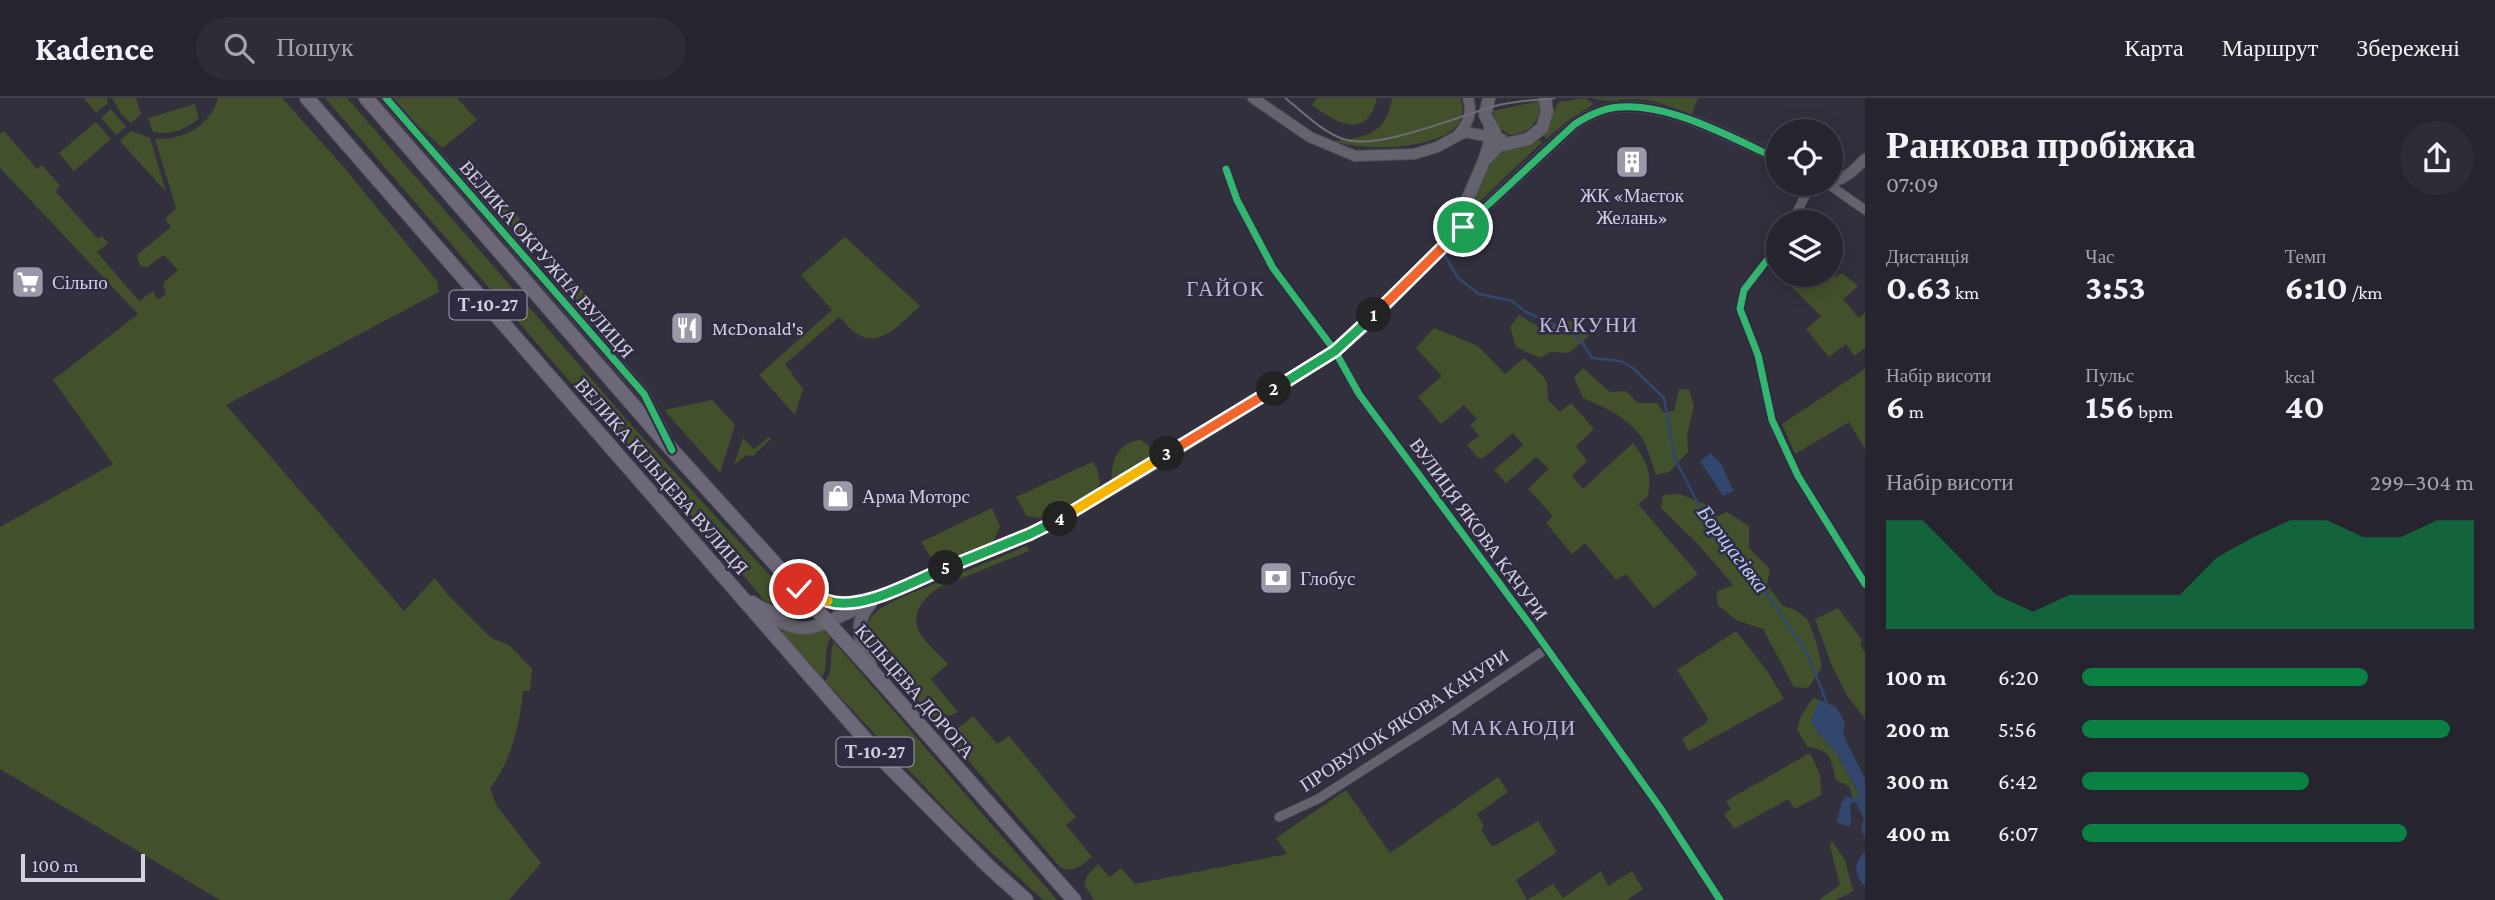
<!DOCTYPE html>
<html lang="uk">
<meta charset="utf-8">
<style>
body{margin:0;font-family:"Crimson Pro",serif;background:#2e2c36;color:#f1f3f6;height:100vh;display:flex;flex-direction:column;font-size:26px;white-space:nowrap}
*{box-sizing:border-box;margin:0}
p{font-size:23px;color:#a4a4aa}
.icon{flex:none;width:38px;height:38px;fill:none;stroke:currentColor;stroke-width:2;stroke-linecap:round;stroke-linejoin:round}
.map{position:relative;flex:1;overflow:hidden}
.details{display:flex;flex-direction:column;background:#26242e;width:630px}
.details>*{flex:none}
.controls{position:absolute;left:1766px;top:21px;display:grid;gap:14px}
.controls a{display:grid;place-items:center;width:77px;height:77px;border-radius:50%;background:#26242e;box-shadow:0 4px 18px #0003,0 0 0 2px #42414a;font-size:35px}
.scale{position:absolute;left:21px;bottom:18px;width:124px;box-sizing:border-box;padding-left:7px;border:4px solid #d3d1e0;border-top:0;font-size:19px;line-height:24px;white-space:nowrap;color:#d3d1e0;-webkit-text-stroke:5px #2f2b42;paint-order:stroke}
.pin{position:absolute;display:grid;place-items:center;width:60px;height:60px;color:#fff;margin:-30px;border:4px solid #fff;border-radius:50%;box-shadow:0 2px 7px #0007}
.km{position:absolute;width:35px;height:35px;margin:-18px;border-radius:50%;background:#222;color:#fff;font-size:19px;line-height:35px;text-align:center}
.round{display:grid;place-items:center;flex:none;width:74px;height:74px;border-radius:37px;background:#2e2c36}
.headline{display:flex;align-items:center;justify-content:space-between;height:119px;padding:0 21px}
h1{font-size:38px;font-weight:700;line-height:52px}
.metrics{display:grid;grid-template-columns:repeat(3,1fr);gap:10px;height:119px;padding:7px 21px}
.metrics div{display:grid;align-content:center}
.metrics b{font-size:35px;font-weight:700}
.metrics small{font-size:19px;font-weight:400}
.metrics p{font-size:19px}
.chart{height:196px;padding:14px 21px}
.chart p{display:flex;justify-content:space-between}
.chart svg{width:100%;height:126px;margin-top:7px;fill:#0b8043;opacity:.7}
ul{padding:0 21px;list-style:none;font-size:23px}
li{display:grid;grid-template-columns:112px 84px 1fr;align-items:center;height:52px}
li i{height:18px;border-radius:9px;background:#0b8043}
header{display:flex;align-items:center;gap:42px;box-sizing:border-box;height:98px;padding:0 35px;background:#26242e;border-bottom:2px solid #42414a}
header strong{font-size:33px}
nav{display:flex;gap:38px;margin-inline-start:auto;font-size:24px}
.search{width:490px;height:63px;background:#2e2c36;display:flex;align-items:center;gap:18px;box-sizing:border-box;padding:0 24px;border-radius:38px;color:#a4a4aa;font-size:26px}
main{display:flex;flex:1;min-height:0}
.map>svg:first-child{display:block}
.green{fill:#42512b}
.water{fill:#32476d}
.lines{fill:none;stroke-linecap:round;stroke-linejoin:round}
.stream{stroke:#32476d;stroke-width:2.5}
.minor-casing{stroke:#4f4e59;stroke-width:10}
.tertiary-casing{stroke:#4f4e59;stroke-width:12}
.secondary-casing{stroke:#4f4e59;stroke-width:14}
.trunk-casing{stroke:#4f4e59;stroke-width:16}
.minor{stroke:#64626d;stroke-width:9}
.tertiary{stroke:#64626d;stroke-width:10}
.secondary{stroke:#64626d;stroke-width:12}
.trunk{stroke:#6c6878;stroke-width:14}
.tram{stroke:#6f6d77;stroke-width:2}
.cycleway-casing{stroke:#2f2b42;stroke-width:11}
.cycleway{stroke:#33b770;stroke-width:7}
.split-1-casing{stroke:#fff;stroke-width:14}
.split-2-casing{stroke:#fff;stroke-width:14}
.split-3-casing{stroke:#fff;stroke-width:14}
.split-4-casing{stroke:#fff;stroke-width:14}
.split-5-casing{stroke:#fff;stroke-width:14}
.split-6-casing{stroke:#fff;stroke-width:14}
.split-7-casing{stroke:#fff;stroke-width:14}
.split-1{stroke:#f0652b;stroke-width:9}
.split-2{stroke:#22a559;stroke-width:9}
.split-3{stroke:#f0652b;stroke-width:9}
.split-4{stroke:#f5b400;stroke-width:9}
.split-5{stroke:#22a559;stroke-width:9}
.split-6{stroke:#22a559;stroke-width:9}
.split-7{stroke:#f5b400;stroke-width:9}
.labels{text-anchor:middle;stroke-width:5;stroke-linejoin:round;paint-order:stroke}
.shield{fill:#2f2b42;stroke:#a29fb1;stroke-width:2}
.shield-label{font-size:18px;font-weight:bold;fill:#d3d1e0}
.poi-label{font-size:19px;fill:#d3d1e0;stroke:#2f2b42;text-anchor:start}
.street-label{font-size:19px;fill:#d3d1e0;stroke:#2f2b42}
.neighbourhood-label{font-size:21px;letter-spacing:2px;fill:#bfbbd8;stroke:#2f2b42}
.water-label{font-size:21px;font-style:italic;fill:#b7cef8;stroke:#2f2b42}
</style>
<header>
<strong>Kadence</strong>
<div class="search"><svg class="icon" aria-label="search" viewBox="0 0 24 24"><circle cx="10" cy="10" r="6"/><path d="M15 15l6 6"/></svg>Пошук</div>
<nav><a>Карта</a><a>Маршрут</a><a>Збережені</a></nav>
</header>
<main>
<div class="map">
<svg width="1865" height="802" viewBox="0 0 1865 802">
<rect width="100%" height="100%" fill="#32303d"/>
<path class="green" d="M84,0H107L108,5L96,15Z
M112,0H136L141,16L131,25L122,17Z
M218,0H282L342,67L437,183L439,194L226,307L404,513L435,480L447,496L491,540L509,547L532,571L530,593H523C519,631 512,660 490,691L497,708L541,765L509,802H220L0,671V429L113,366L53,282L138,216L0,70V36L4,33L37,71L42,67L60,88L55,93L98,141L102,138L108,145L97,154L139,203L153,193L158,202L166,196L163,188L165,183L178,172L164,157L147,169L141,168L137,161L138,156L171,129L165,121L176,110L155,41C183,42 210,29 218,0Z
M325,0H347L635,331L777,485L780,492V502L771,506L766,504L684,409L622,344Z
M393,0H457L477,22L444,49H441L410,20Z
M1317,0H1377C1367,44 1335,24 1312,7Z
M1392,0H1460C1481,54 1363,55 1334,43C1365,40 1387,36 1392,0Z
M1585,0L1594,6L1570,21L1546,41L1544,38L1558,4Z
M1593,0H1698L1692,16C1674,10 1657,2 1638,1C1623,0 1606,6 1593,0Z
M1539,3C1542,24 1529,36 1509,37L1497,28L1493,13Z
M195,6L199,20C186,32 170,37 153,34L148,20Z
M111,11L126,29L116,37L101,20Z
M96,24L111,41L74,73L59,55Z
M131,33L150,40L166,94L120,43Z
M1540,42L1542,44L1475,108L1472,107C1479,94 1489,60 1503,54C1515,48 1528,48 1540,42Z
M497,95L542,146L534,149L525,147L487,104Z
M845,139L920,208C904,222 882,250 859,237C851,233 845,224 839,219L785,266L803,291L795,317L759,277L832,212L801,177Z
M552,158L609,222L598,231L549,175L548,167Z
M1831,175L1836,179L1842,175L1858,188L1843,201L1859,220L1865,215V250L1854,258L1846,246L1829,259L1806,231L1821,218L1781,178Z
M1519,217L1542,231L1567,223L1578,224L1589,238L1569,255L1551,254L1540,260L1516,249L1510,229Z
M1434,230L1478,248L1505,276L1524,260L1544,279L1547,285L1548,302L1560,314L1571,305L1594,331L1576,348L1587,363L1572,378L1583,391L1633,345C1647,362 1652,376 1648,398L1638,406L1698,476L1654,510L1626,476L1616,482L1585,445L1572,456L1546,425L1553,418L1528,391L1549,371L1536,359L1506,385L1494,372L1523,347L1513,335L1483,360H1478L1467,347L1479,338L1470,327L1477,321L1464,307L1441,326L1418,299L1442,278L1416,250Z
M1583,270L1610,294L1626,293L1638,305H1657L1663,314L1674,313L1679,291L1689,292L1694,308L1687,337L1688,354L1669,374L1656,377C1652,365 1648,351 1642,340C1629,320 1604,309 1583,300L1574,279Z
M1865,271V351L1849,324L1795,356L1782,326Z
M712,302L735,327L720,375L664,312Z
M769,339L771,341L753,358L747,357L734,367L743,340L754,351Z
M1141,342L1158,355L1112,386C1110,365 1117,344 1141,342Z
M1092,364L1097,370L1100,386L1094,394L1044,421L1027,418L1016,399Z
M1680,396L1709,408L1716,419L1727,414L1749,428V450L1770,471L1767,487L1783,508L1796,512L1808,522L1816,543L1822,569L1808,590L1794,589L1763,531L1736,522L1718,507L1716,494L1733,487L1699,447L1661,410L1663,397Z
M992,410L1000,429L993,444L940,464L932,461L921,444Z
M1027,448L1029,453L940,489C927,497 911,513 918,531C923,543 939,556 948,566L931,581L958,614L944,620L932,618L868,545C859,519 882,509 902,499Z
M1838,510L1862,542L1860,546L1865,555V621L1848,599L1832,568L1815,521Z
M822,530L831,540C822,551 830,567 822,579L782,535L784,532L799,535Z
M1736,533L1768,574L1784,601L1689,653L1682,641L1706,625L1708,620L1677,572Z
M834,544L1057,802H1043L953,719L825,583C835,572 828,556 834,544Z
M1813,600L1819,602L1811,624L1819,636L1837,656L1860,698L1853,700L1849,688L1836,682C1829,657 1834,655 1807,648L1797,632L1801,618Z
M973,618L997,646L1009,638L1076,719L1066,727L1092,759C1082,767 1074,776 1060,769L959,652L955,641L957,631Z
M1810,655L1820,676L1821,697L1795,711L1788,701L1734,731L1724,716L1731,711L1726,703Z
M1498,679L1508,694L1477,716L1484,728L1481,731L1492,749L1538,723L1557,754L1516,782L1527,802H1094L1084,787L1087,778L1098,766L1110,779L1121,770L1135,786L1287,756L1276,740L1346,692L1390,755Z
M1832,743L1845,762L1853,793L1836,802H1819L1840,787L1830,748Z
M1601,773L1608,788L1632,773L1643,791L1627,802H1527L1553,786L1563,800Z"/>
<path class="water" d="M1711,355L1721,366L1734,393L1723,398L1700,363Z
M1819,602L1836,609L1845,625L1843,636L1865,681V741L1861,730L1864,721L1856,705L1853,704L1850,707L1851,726L1849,729L1837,724L1841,706L1846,698L1853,700L1860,697L1837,656L1819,636L1811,623Z
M1865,753V788C1853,777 1854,765 1865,753Z"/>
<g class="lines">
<path class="stream" d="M1445,158L1458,180L1479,196L1512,203L1526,214L1569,233L1582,244L1592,260L1621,263L1633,270L1664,300L1675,361L1704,417L1757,482L1806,553L1827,605"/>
<defs>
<path id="minor" d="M1226,71L1237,102L1273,170L1335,253L1359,296L1531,528L1661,711L1720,802
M1828,86L1865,112
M1792,124L1811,86
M1778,148L1744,192L1740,211L1758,257L1772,322L1798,378L1865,486
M1279,719L1318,701L1438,624L1546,551"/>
<path id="tertiary" d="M386,0L644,296L666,340
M1253,0L1310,39L1355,58L1414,56L1437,49L1465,34L1502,41
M1458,37C1468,25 1473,16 1468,0
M1830,84C1845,82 1855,71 1865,61
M1452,140L1575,26C1589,17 1603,10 1620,9C1670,5 1732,40 1778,61"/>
<path id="secondary" d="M1489,0L1485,17L1495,35
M1486,61L1498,48L1528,41L1542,30L1547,14L1545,0
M799,491L835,506H844L882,498L1029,436L1059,421L1145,371L1335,253L1362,230L1450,142L1484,63L1490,44V29
M765,515C808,543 818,526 861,509
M871,569C861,543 851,529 871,505"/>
<path id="trunk" d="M307,0L886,665L989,769L1026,802
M366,0L672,352L872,573L1074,802
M752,505C762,512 784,524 790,505C793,497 785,486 782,478"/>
</defs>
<use href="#minor" class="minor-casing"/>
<use href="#tertiary" class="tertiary-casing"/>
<use href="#secondary" class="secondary-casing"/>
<use href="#trunk" class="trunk-casing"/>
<use href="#minor" class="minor"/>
<use href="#tertiary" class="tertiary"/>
<use href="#secondary" class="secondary"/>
<use href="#trunk" class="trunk"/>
<path class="tram" d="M1285,0C1303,14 1321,33 1343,41C1378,53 1458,18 1495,8C1514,3 1535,2 1555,0"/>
<defs>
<path id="cycleway" d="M386,0L644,296L672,352
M1226,71L1237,102L1273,170L1335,253L1359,296L1531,528L1661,711L1720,802
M1450,142L1575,26C1589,17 1603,10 1620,9C1670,5 1732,40 1778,61
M1778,148L1744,192L1740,211L1758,257L1772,322L1798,378L1865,486"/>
</defs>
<use href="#cycleway" class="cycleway-casing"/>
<use href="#cycleway" class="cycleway"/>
</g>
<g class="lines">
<defs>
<path id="split-1" d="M1374,217L1463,129"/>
<path id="split-2" d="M1274,291L1335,253L1374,217"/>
<path id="split-3" d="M1167,356L1274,291"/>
<path id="split-4" d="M1060,421L1167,356"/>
<path id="split-5" d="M946,470L1030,436L1060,421"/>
<path id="split-6" d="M828,503C862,514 913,483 946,470"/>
<path id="split-7" d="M799,491L828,503"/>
</defs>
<use href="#split-1" class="split-1-casing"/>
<use href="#split-2" class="split-2-casing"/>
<use href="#split-3" class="split-3-casing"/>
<use href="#split-4" class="split-4-casing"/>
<use href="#split-5" class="split-5-casing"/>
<use href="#split-6" class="split-6-casing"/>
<use href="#split-7" class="split-7-casing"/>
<use href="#split-1" class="split-1"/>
<use href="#split-2" class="split-2"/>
<use href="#split-3" class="split-3"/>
<use href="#split-4" class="split-4"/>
<use href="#split-5" class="split-5"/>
<use href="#split-6" class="split-6"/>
<use href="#split-7" class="split-7"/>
</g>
<defs>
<symbol id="building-square" viewBox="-11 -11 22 22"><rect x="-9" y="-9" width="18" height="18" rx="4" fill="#9b99a7" stroke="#2f2b42"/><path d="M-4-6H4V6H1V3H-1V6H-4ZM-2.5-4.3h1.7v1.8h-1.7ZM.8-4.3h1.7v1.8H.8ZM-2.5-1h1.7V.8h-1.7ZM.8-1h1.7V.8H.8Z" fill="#fff"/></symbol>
<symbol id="supermarket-square" viewBox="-11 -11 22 22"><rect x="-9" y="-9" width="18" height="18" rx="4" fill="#9b99a7" stroke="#2f2b42"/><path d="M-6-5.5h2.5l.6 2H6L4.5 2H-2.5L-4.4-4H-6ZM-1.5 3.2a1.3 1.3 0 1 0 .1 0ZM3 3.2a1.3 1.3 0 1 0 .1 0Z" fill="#fff"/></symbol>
<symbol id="restaurant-square" viewBox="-11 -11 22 22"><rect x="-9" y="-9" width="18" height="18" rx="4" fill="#9b99a7" stroke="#2f2b42"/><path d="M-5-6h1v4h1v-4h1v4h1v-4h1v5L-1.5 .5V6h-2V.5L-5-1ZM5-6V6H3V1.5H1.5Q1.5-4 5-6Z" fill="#fff"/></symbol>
<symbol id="shop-square" viewBox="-11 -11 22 22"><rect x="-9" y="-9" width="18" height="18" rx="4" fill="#9b99a7" stroke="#2f2b42"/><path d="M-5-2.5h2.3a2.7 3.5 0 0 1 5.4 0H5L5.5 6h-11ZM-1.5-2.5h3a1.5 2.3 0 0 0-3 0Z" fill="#fff"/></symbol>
<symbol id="bank-square" viewBox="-11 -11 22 22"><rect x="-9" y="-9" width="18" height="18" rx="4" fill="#9b99a7" stroke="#2f2b42"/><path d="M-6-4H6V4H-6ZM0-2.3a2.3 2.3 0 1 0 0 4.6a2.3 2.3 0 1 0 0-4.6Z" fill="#fff"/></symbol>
</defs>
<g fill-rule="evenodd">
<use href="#building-square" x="1613" y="45" width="38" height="38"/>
<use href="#supermarket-square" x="9" y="165" width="38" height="38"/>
<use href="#restaurant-square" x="668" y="211" width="38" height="38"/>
<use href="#shop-square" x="819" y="379" width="38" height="38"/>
<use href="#bank-square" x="1257" y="461" width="38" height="38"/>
</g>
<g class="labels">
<g class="shield">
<rect x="449.5" y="192.5" width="77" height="29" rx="5"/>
<rect x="836.5" y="639.5" width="77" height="29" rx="5"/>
</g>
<g class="shield-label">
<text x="488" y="213">Т-10-27</text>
<text x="875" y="660">Т-10-27</text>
</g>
<g class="poi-label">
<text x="1632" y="104" text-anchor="middle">ЖК «Маєток<tspan x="1632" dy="22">Желань»</tspan></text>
<text x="52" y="191">Сільпо</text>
<text x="712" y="237">McDonald's</text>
<text x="862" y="405">Арма Моторс</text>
<text x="1300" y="487">Глобус</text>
</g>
<g class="street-label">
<text transform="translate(547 161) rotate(49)" y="7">ВЕЛИКА ОКРУЖНА ВУЛИЦЯ</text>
<text transform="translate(662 378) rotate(49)" y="7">ВЕЛИКА КІЛЬЦЕВА ВУЛИЦЯ</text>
<text transform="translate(1479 431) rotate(54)" y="7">ВУЛИЦЯ ЯКОВА КАЧУРИ</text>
<text transform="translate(915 593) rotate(49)" y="7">КІЛЬЦЕВА ДОРОГА</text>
<text transform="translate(1404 622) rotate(-33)" y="7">ПРОВУЛОК ЯКОВА КАЧУРИ</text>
</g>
<g class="neighbourhood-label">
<text x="1226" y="198">ГАЙОК</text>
<text x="1589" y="234">КАКУНИ</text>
<text x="1514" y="637">МАКАЮДИ</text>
</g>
<g class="water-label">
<text transform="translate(1733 451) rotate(53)" y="7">Борщагівка</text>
</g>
</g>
</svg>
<div class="controls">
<a><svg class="icon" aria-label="locate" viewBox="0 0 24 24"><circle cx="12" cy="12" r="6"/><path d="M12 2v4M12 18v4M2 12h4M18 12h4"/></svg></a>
<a><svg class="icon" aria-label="layers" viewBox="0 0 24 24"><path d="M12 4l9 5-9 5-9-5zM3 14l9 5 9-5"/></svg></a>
</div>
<div class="scale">100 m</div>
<div class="pin" style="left:1463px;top:129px;background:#1e9e55"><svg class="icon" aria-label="arrive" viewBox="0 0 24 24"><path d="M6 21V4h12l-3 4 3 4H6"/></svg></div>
<div class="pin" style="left:799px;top:491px;background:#d93025"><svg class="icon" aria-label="check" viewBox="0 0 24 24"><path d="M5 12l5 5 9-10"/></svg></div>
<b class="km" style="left:1374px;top:217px">1</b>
<b class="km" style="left:1274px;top:291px">2</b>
<b class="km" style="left:1167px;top:356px">3</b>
<b class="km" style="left:1060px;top:421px">4</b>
<b class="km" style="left:946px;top:470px">5</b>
</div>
<section class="details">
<div class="headline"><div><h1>Ранкова пробіжка</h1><p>07:09</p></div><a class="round"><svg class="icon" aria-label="share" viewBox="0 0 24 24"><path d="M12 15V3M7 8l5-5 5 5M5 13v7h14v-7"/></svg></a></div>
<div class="metrics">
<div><p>Дистанція</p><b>0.63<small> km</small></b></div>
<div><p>Час</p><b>3:53</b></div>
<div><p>Темп</p><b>6:10<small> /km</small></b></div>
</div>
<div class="metrics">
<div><p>Набір висоти</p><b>6<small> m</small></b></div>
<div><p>Пульс</p><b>156<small> bpm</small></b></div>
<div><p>kcal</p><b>40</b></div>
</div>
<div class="chart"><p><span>Набір висоти</span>299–304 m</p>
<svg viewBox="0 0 160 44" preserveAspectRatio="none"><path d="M0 44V6L10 6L20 19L30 32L40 38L50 32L60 32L70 32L80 32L90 19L100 12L110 6L120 6L130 12L140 12L150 6L160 6V44z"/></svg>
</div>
<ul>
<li><b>100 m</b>6:20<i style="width:73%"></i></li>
<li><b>200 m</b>5:56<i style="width:94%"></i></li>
<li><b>300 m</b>6:42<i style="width:58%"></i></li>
<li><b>400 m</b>6:07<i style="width:83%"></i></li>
</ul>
</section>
</main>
